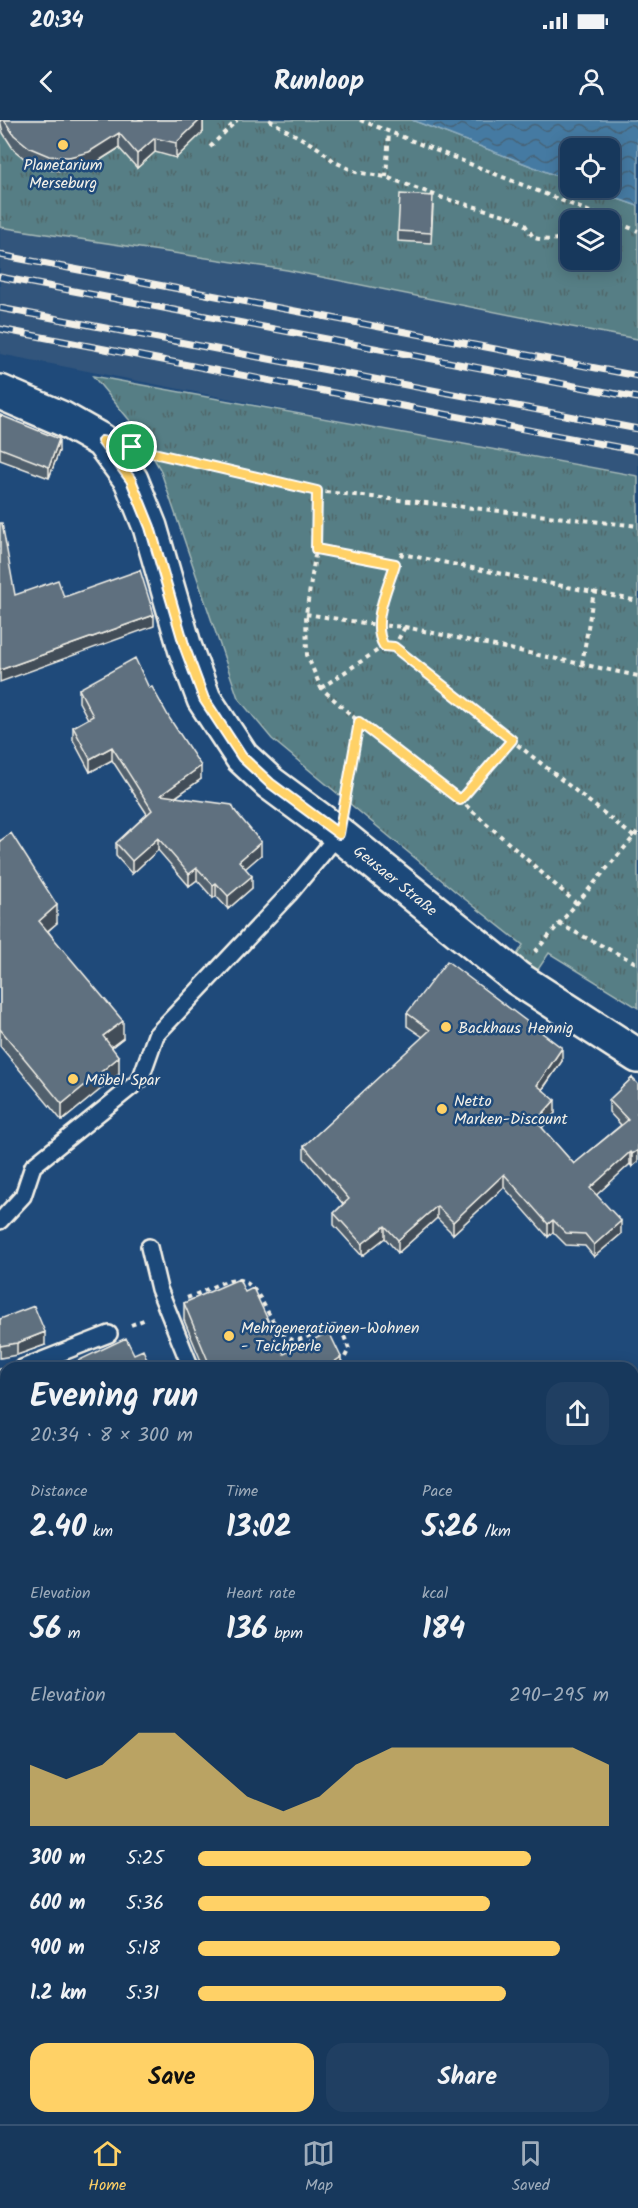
<!DOCTYPE html>
<meta charset="utf-8">
<style>
body{margin:0;font-family:Kalam,sans-serif;background:#203f62;color:#f1f3f6;height:100vh;display:flex;flex-direction:column;font-size:22px;white-space:nowrap}
*{box-sizing:border-box;margin:0}
p{font-size:20px;color:#9eacbb}
.icon{flex:none;width:33px;height:33px;fill:none;stroke:currentColor;stroke-width:2;stroke-linecap:round;stroke-linejoin:round}
.map{position:relative;flex:1;overflow:hidden}
.side{position:absolute;left:0px;top:1242px;width:639px;height:762px;display:flex;flex-direction:column;background:#17385c;border-radius:18px 18px 0 0;box-shadow:0 3px 15px #0003,0 0 0 2px #365272}
.side>*{flex:none}
.buttons{position:absolute;left:560px;top:18px;display:grid;gap:12px}
.buttons a{display:grid;place-items:center;width:60px;height:60px;border-radius:12px;background:#17385c;box-shadow:0 3px 15px #0003,0 0 0 2px #365272;font-size:30px}
.pin{position:absolute;display:grid;place-items:center;width:51px;height:51px;color:#fff;margin:-26px;border:3px solid #fff;border-radius:50%;box-shadow:0 2px 6px #0007}
.round{display:grid;place-items:center;flex:none;width:63px;height:63px;border-radius:18px;background:#203f62}
.headline{display:flex;align-items:center;justify-content:space-between;height:102px;padding:0 30px}
h1{font-size:33px;font-weight:800;line-height:45px}
.metrics{display:grid;grid-template-columns:repeat(3,1fr);gap:9px;height:102px;padding:6px 30px}
.metrics div{display:grid;align-content:center}
.metrics b{font-size:30px;font-weight:800}
.metrics small{font-size:16px;font-weight:400}
.metrics p{font-size:16px}
.chart{height:168px;padding:12px 30px}
.chart p{display:flex;justify-content:space-between}
.chart svg{width:100%;height:108px;margin-top:6px;fill:#ffd166;opacity:.7}
.primary-button{display:flex;gap:12px;margin-top:auto;padding:12px 30px}
.primary-button a{flex:1;height:69px;border-radius:18px;background:#ffd166;color:#111;font-size:24px;font-weight:800;line-height:69px;text-align:center}
.primary-button a+a{background:#203f62;color:#f1f3f6}
ul{padding:0 30px;list-style:none;font-size:20px}
li{display:grid;grid-template-columns:96px 72px 1fr;align-items:center;height:45px}
li i{height:15px;border-radius:8px;background:#ffd166}
.status{display:flex;justify-content:space-between;align-items:center;height:42px;padding:0 30px;background:#17385c;direction:ltr}
.status svg{height:16px;fill:currentColor}
header{display:flex;justify-content:space-between;align-items:center;height:78px;padding:0 30px;background:#17385c;font-size:27px;font-weight:800}
.menu{display:flex;justify-content:space-around;align-items:center;height:84px;border-top:2px solid #365272;background:#17385c;font-size:16px;color:#9eacbb}
.menu a{display:grid;justify-items:center;gap:3px}
.menu .active{color:#ffd166}
.map>svg:first-child{display:block}
.built{fill:#32557c}
.park{fill:url(#park-tufts);stroke:#a5b8b6;stroke-width:1.5;fill-rule:evenodd}
.water{fill:url(#water-waves);stroke:#8aaabe;stroke-width:1.5}
.lines{fill:none;stroke-linecap:round;stroke-linejoin:round}
.service-casing{stroke:#f4f1e8;stroke-width:20}
.minor-casing{stroke:#f4f1e8;stroke-width:34}
.tertiary-casing{stroke:#f4f1e8;stroke-width:38}
.path{stroke:#f4f1e8;stroke-width:4;stroke-dasharray:4.5 4.5;stroke-linecap:butt}
.service{stroke:#1f4a7a;stroke-width:15}
.minor{stroke:#1f4a7a;stroke-width:30}
.tertiary{stroke:#1f4a7a;stroke-width:33}
.rail-casing{stroke:#f4f1e8;stroke-width:7}
.rail{stroke:#1f4a7a;stroke-width:4.5;stroke-dasharray:14;stroke-linecap:butt}
.wall{fill:#51606d;stroke:#f4f1e8;stroke-width:1.5}
.shaded-wall{fill:#424e59;stroke:#f4f1e8;stroke-width:1.5}
.building{fill:#5e707f;stroke:#f4f1e8;stroke-width:1.5}
.route-casing{stroke:#fff;stroke-width:12}
.route{stroke:#ffd166;stroke-width:8}
.poi-dot{fill:#ffd166;stroke:#1f4a7a;stroke-width:2}
.labels{text-anchor:middle;stroke-width:5;stroke-linejoin:round;paint-order:stroke}
.poi-label{font-size:16px;fill:#f4f1e8;stroke:#1f4a7a;text-anchor:start}
.street-label{font-size:16px;fill:#f4f1e8;stroke:#1f4a7a}
</style>
<div class="status"><b>20:34</b><svg viewBox="0 0 49 12"><path d="M0 12V9h3v3zM5 12V6h3v6zM10 12V3h3v9zM15 12V0h3v12zM26 1h20v11H26zM47 4h2v5h-2z"/></svg></div>
<header><svg class="icon" aria-label="back" viewBox="0 0 24 24"><path d="M15 5l-7 7 7 7"/></svg>Runloop<svg class="icon" aria-label="person" viewBox="0 0 24 24"><circle cx="12" cy="8" r="4"/><path d="M4 21q1-7 8-7t8 7"/></svg></header>
<div class="map">
<svg width="638" height="2004" viewBox="0 0 638 2004">
<defs>
<pattern id="park-tufts" width="24" height="20" patternUnits="userSpaceOnUse" patternTransform="scale(1.5)"><rect width="24" height="20" fill="#567e85"/><path d="M3 7l-1-3M5 7V3M7 7l1-3M15 17l-1-3M17 17v-4M19 17l1-3" fill="none" stroke="#506669"/></pattern>
<pattern id="water-waves" width="16" height="10" patternUnits="userSpaceOnUse" patternTransform="scale(1.5)"><rect width="16" height="10" fill="#447aa2"/><path d="M0 5q4-4 8 0t8 0" fill="none" stroke="#466479"/></pattern>
</defs>
<rect width="100%" height="100%" fill="#1f4a7a"/>
<filter id="ink" filterUnits="userSpaceOnUse"><feTurbulence type="fractalNoise" baseFrequency=".0167" numOctaves="2"/><feDisplacementMap in="SourceGraphic" scale="12" xChannelSelector="R" yChannelSelector="G"/><feConvolveMatrix kernelMatrix="1 2 1 2 8 2 1 2 1" color-interpolation-filters="sRGB"/></filter>
<g filter="url(#ink)">
<path class="built" d="M0,107L287,150L561,205L638,219V356L543,340L0,234Z"/>
<path class="park" d="M0,0H412L570,61V68H587L638,86V219L561,205L287,150L0,107ZM570,100H609V140H570Z
M93,256L638,356V888L549,833L535,854L515,838L523,825L456,772L272,619L238,578L160,349L136,308Z"/>
<path class="water" d="M412,0H638V86L587,68H609V28H570V61Z"/>
<g class="lines">
<defs>
<path id="service" d="M0,1101L23,1076L33,1046L140,960L156,915L289,774L339,714
M149,1127L159,1169L191,1248
M22,1248L109,1214"/>
<path id="minor" d="M633,1444L638,1441
M0,1822L6,1821
M633,1889L638,1886
M350,2004L365,1998"/>
<path id="tertiary" d="M0,272L63,299L102,321L131,360L150,407L185,528L204,579L242,637L270,663L339,714L517,858L638,936
M0,1511L6,1526
M197,1998L199,2004"/>
</defs>
<use href="#service" class="service-casing"/>
<use href="#minor" class="minor-casing"/>
<use href="#tertiary" class="tertiary-casing"/>
<path class="path" d="M269,0L318,28L335,42L356,52L386,57L443,78L512,97L525,105L534,118C548,121 557,120 570,115
M360,0L638,111
M210,27L237,0
M386,57L389,12
M588,100L594,93
M150,332L317,371L638,406
M317,371L316,429L306,494L307,535L321,568L359,602L460,680L577,784
M316,429L395,444L402,434L638,481
M306,494L377,505L405,507L638,556
M384,526C370,503 388,468 395,444
M394,527L405,507
M582,544L594,471
M321,568L384,526L394,527L634,717
M346,678L359,602
M460,680L512,620
M559,804L638,844
M535,832L638,712
M187,1178C201,1173 216,1164 230,1160C263,1153 267,1214 293,1220C303,1222 322,1207 335,1206L342,1211L349,1229L344,1239L337,1243
M131,1205L146,1199
M0,1426L6,1441
M0,1566L6,1581"/>
<use href="#service" class="service"/>
<use href="#minor" class="minor"/>
<use href="#tertiary" class="tertiary"/>
<defs>
<path id="rail" d="M0,135L638,256
M0,157L638,278
M0,188L638,309
M0,209L638,331"/>
</defs>
<use href="#rail" class="rail-casing"/>
<use href="#rail" class="rail"/>
</g>
<path class="wall" d="M0,0H203V12L176,38L155,32L137,48L119,28L89,47L69,51L49,50L30,43L14,30L3,13Z
M433,86L431,123L398,121V111Z
M0,295L59,331L49,358L0,340Z
M149,568L201,659L176,677L235,691L261,735L245,748L252,768L228,789L216,776L213,778L197,760L189,766L158,730L132,754L116,736V723L147,694L112,640L90,652L73,620V607L88,599L79,582V569Z
M0,721L57,803L48,811L123,918L112,927L119,954L62,1001L0,926Z
M407,893L562,941L543,969L555,993L542,1008L574,1044L621,1005L609,992V980L632,958V1047L630,1044L596,1075L621,1114L594,1137L585,1126L566,1125L553,1112L548,1117L504,1067L453,1114L437,1098L398,1133L385,1118L362,1136L334,1105V1093L343,1084L304,1038V1026L423,917L407,906Z
M245,1172L284,1234L341,1248H204L184,1200V1183Z
M0,1199L45,1225L17,1235L0,1238Z
M6,1248V1421L0,1406V1249Z
M638,1659V1692L633,1683V1662Z
M6,1925V1979H0V1926Z
M104,1998H163L165,2004H106Z
M227,1998H301L303,2004H229Z"/>
<path class="shaded-wall" d="M200,0H203V12L176,38V23Z
M119,13V28L89,47L69,51V37Z
M155,18V32L137,48V34Z
M59,319V331L49,358V347Z
M154,495V506L0,562V550Z
M112,627V640L90,652V639Z
M201,646V659L161,687V675Z
M158,718V730L132,754V741Z
M261,722V735L239,754V741Z
M197,748V760L189,766V754Z
M252,756V768L228,789V776Z
M216,763V776L213,778V765Z
M57,785V803L39,818V801Z
M123,901V918L103,933V916Z
M562,928V941L537,977V965Z
M119,937V954L62,1001V984Z
M555,980V993L536,1014V1001Z
M638,1030V1042L632,1047V1034Z
M630,1032V1044L590,1081V1068Z
M504,1054V1067L453,1114V1102Z
M437,1086V1098L398,1133V1120Z
M553,1100V1112L548,1117V1104Z
M621,1101V1114L594,1137V1125Z
M385,1106V1118L362,1136V1124Z
M45,1212V1225L17,1235V1223Z
M341,1237V1248H334V1242Z
M638,1390V1400L633,1403V1393Z
M638,1524V1534L633,1537V1527Z
M6,1744V1757L0,1758V1745Z
M638,1844V1854L633,1856V1846Z
M638,1968V1978L633,1980V1970Z
M567,1998H591L576,2004H553Z
M249,2000V2004H237Z"/>
<path class="building" d="M4,0H200L176,23L155,18L137,34L119,13L89,32L69,37L49,36L30,28L14,15Z
M400,74L433,76L431,113L398,111Z
M0,295L59,319L49,347L0,328Z
M0,403H2L15,475L58,460L64,477L140,450L154,495L0,550Z
M135,538L149,568L152,567L170,599L201,646L161,675L232,685L235,691L261,722L239,741L252,756L228,776L216,763L213,765L197,748L189,754L158,718L132,741L116,723L152,690L112,627L90,639L73,607L93,596L79,569Z
M11,713L57,785L39,801L123,901L103,916L119,937L62,984L0,909V721Z
M447,841L562,928L537,965L555,980L536,1001L574,1044L628,1000L609,980L632,958L638,964V992L637,993L638,994V1030L632,1034L630,1032L590,1068L621,1101L594,1125L585,1114L566,1113L553,1100L548,1104L504,1054L453,1102L437,1086L398,1120L385,1106L362,1124L334,1093L349,1079L304,1026L430,910L407,893Z
M239,1159L245,1172L253,1168L284,1234L329,1212L341,1237L334,1242L337,1248H211L184,1183Z
M34,1186L45,1212L17,1223L0,1226V1199Z
M126,1218L134,1234L143,1230L151,1248H73L71,1244Z
M12,1246L13,1248H6V1405L0,1390V1249Z
M638,1329V1390L633,1393V1332Z
M638,1458V1524L633,1527V1461Z
M0,1578L6,1593V1744L0,1745Z
M638,1659V1682L633,1673V1662Z
M638,1794V1844L633,1846V1796Z
M638,1918V1968L633,1970V1919Z
M6,1925V1969L0,1970V1926Z
M107,1998H163L165,2003L162,2004H110Z
M234,1998H301L303,2004H251L249,2000L237,2004Z
M435,1998H567L553,2004H421Z"/>
</g>
<g class="lines" filter="url(#ink)">
<defs>
<path id="route" d="M102,321L317,371L316,429L395,444C388,468 370,503 384,526L394,527L512,620L460,680L359,602L339,714L270,663L242,637L204,579L185,528L150,407L131,360Z"/>
</defs>
<use href="#route" class="route-casing"/>
<use href="#route" class="route"/>
</g>
<g class="poi-dot">
<circle cx="63" cy="25" r="6"/>
<circle cx="446" cy="907" r="6"/>
<circle cx="73" cy="959" r="6"/>
<circle cx="442" cy="989" r="6"/>
<circle cx="229" cy="1216" r="6"/>
</g>
<g class="labels">
<g class="poi-label">
<text x="63" y="50" text-anchor="middle">Planetarium<tspan x="63" dy="18">Merseburg</tspan></text>
<text x="458" y="913">Backhaus Hennig</text>
<text x="85" y="965">Möbel Spar</text>
<text x="454" y="986">Netto<tspan x="454" dy="18">Marken-Discount</tspan></text>
<text x="241" y="1213">Mehrgenerationen-Wohnen<tspan x="241" dy="18">- Teichperle</tspan></text>
</g>
<g class="street-label">
<text transform="translate(396 760) rotate(39)" y="6">Geusaer Straße</text>
</g>
</g>
</svg>
<div class="buttons">
<a><svg class="icon" aria-label="locate" viewBox="0 0 24 24"><circle cx="12" cy="12" r="6"/><path d="M12 2v4M12 18v4M2 12h4M18 12h4"/></svg></a>
<a><svg class="icon" aria-label="layers" viewBox="0 0 24 24"><path d="M12 4l9 5-9 5-9-5zM3 14l9 5 9-5"/></svg></a>
</div>
<div class="pin" style="left:132px;top:327px;background:#1e9e55"><svg class="icon" aria-label="arrive" viewBox="0 0 24 24"><path d="M6 21V4h12l-3 4 3 4H6"/></svg></div>
<section class="side">
<div class="headline"><div><h1>Evening run</h1><p>20:34 · 8 × 300 m</p></div><a class="round"><svg class="icon" aria-label="share" viewBox="0 0 24 24"><path d="M12 15V3M7 8l5-5 5 5M5 13v7h14v-7"/></svg></a></div>
<div class="metrics">
<div><p>Distance</p><b>2.40<small> km</small></b></div>
<div><p>Time</p><b>13:02</b></div>
<div><p>Pace</p><b>5:26<small> /km</small></b></div>
</div>
<div class="metrics">
<div><p>Elevation</p><b>56<small> m</small></b></div>
<div><p>Heart rate</p><b>136<small> bpm</small></b></div>
<div><p>kcal</p><b>184</b></div>
</div>
<div class="chart"><p><span>Elevation</span>290–295 m</p>
<svg viewBox="0 0 160 44" preserveAspectRatio="none"><path d="M0 44V19L10 25L20 19L30 6L40 6L50 19L60 32L70 38L80 32L90 19L100 12L110 12L120 12L130 12L140 12L150 12L160 19V44z"/></svg>
</div>
<ul>
<li><b>300 m</b>5:25<i style="width:81%"></i></li>
<li><b>600 m</b>5:36<i style="width:71%"></i></li>
<li><b>900 m</b>5:18<i style="width:88%"></i></li>
<li><b>1.2 km</b>5:31<i style="width:75%"></i></li>
</ul>
<div class="primary-button"><a>Save</a><a>Share</a></div>
</section>
</div>
<nav class="menu">
<a class="active"><svg class="icon" aria-label="home" viewBox="0 0 24 24"><path d="M3 11l9-7 9 7M6 9v11h12V9"/></svg>Home</a>
<a><svg class="icon" aria-label="map" viewBox="0 0 24 24"><path d="M3 6l6-2 6 2 6-2v14l-6 2-6-2-6 2zM9 4v14M15 6v14"/></svg>Map</a>
<a><svg class="icon" aria-label="saved" viewBox="0 0 24 24"><path d="M7 4h10v16l-5-4-5 4z"/></svg>Saved</a>
</nav>
